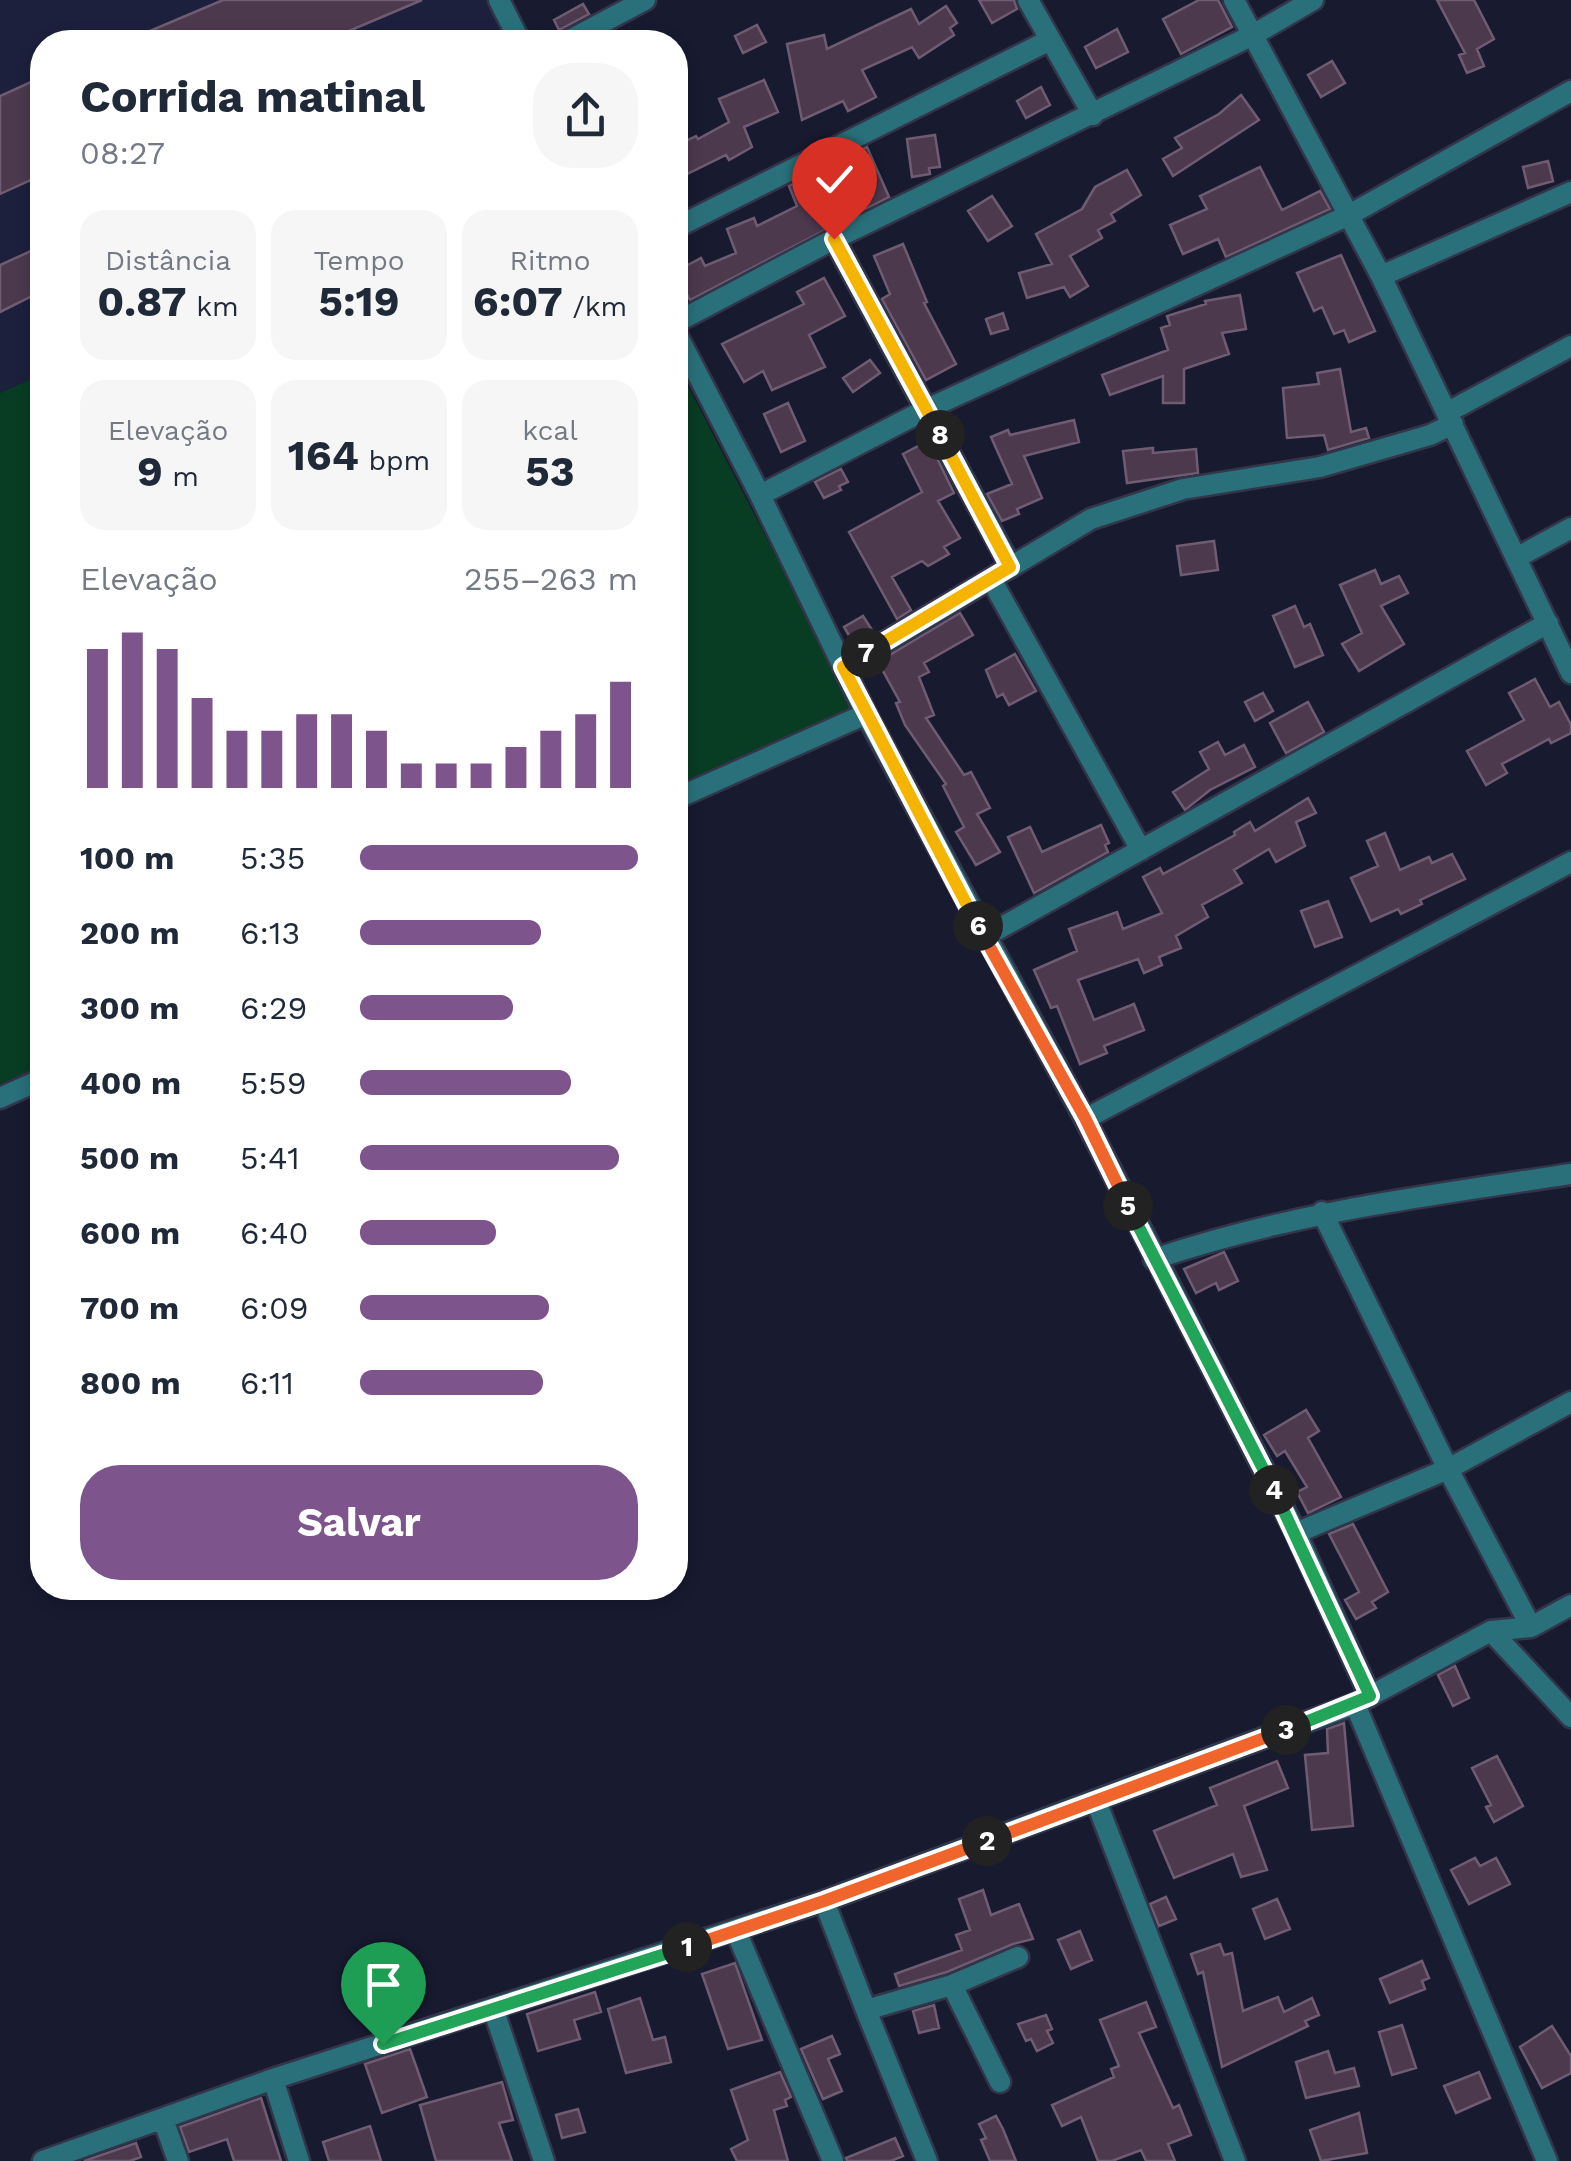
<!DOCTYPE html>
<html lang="pt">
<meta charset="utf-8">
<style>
body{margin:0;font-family:"Work Sans",sans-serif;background:#f6f6f7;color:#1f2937;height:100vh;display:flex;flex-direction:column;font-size:38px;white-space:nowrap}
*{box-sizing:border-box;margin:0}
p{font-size:32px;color:#747a83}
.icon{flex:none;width:55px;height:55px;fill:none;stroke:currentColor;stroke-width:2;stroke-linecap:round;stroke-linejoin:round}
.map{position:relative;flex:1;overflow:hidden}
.panel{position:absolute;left:30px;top:30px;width:658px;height:1570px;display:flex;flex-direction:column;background:#fff;border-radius:40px;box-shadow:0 5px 15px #0003}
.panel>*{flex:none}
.pin{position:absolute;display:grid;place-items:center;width:85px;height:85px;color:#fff;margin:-102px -42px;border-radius:50% 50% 50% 0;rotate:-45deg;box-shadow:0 0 10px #0007}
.pin .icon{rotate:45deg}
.km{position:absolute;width:50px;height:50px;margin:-25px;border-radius:50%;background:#222;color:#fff;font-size:28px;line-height:50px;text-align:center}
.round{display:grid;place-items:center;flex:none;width:105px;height:105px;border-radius:40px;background:#f6f6f7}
.headline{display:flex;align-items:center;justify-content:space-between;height:170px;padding:0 50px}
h1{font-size:45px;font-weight:700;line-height:75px}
.metrics{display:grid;grid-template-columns:repeat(3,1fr);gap:15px;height:170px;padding:10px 50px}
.metrics div{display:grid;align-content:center;border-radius:25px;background:#f6f6f7;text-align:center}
.metrics b{font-size:42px;font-weight:700}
.metrics small{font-size:28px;font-weight:400}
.metrics p{font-size:28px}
.chart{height:280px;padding:20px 50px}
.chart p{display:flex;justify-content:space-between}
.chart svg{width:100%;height:180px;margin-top:10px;stroke:#7d558c;stroke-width:6}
.primary-button{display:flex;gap:20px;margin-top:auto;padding:20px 50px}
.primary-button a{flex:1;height:115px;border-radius:40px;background:#7d558c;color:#fff;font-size:40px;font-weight:700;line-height:115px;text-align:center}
ul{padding:0 50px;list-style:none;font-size:32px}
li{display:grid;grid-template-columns:160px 120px 1fr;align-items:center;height:75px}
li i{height:25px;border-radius:12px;background:#7d558c}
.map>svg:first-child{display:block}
.built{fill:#1d203d}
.green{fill:#083c23}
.building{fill:#4c394e;stroke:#705c72;stroke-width:2.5}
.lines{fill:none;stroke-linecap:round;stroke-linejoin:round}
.street-casing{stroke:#33354a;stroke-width:25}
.street{stroke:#29707a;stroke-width:20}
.split-1-casing{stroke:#fff;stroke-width:20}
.split-2-casing{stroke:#fff;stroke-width:20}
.split-3-casing{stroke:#fff;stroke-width:20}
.split-4-casing{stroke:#fff;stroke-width:20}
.split-5-casing{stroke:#fff;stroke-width:20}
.split-6-casing{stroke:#fff;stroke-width:20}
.split-7-casing{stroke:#fff;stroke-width:20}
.split-8-casing{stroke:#fff;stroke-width:20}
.split-9-casing{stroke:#fff;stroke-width:20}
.split-1{stroke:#22a559;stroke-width:12}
.split-2{stroke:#f0652b;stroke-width:12}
.split-3{stroke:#f0652b;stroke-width:12}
.split-4{stroke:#22a559;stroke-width:12}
.split-5{stroke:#22a559;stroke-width:12}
.split-6{stroke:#f0652b;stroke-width:12}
.split-7{stroke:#f5b400;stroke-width:12}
.split-8{stroke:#f5b400;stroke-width:12}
.split-9{stroke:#f5b400;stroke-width:12}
</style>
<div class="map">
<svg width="1571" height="2161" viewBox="0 0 1571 2161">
<rect width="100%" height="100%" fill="#181a30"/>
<path class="built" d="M0,0H487L509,42H42V374L0,393Z"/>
<path class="green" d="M675,361L855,709L675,788Z
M42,374V1066L0,1084V393Z"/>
<path class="building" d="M223,0H422L323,42H124Z
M979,0H1014L1017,9L992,23Z
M1199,0H1218L1232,27L1181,54L1163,19Z
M1437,0H1474L1494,39L1477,49L1484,66L1467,73L1459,55L1465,53Z
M583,4L589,14L559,30L554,20Z
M946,6L957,23L950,28L954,35L919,58L912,47L862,70L876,97L848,111L843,101L802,120L787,44L824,35L827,49L911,9L919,24Z
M757,25L766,42L743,53L735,36Z
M1117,29L1128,52L1096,68L1085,47Z
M1332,61L1345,83L1321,97L1308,75Z
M42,77V175L0,194V96Z
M764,80L778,112L744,127L752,147L729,160L726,155L675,180V146L696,136L698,139L729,122L719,99Z
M1041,87L1050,105L1026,118L1017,101Z
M1241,95L1259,120L1173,176L1163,159L1182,148L1175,138L1219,114Z
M935,135L940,167L929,168L930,174L912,177L907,139Z
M867,147L889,197L690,300L675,272L701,258L705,266L736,253L727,229L754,218L757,226L797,206L789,186Z
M1548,161L1553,181L1528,188L1523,167Z
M1260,167L1282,210L1320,191L1330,209L1226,257L1218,239L1183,254L1170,225L1207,209L1200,196Z
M1127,170L1141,195L1111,214L1115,221L1098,230L1102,238L1070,256L1088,286L1070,297L1064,287L1027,298L1019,273L1052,264L1036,234L1082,209L1095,187Z
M992,196L1012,226L988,241L968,211Z
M903,244L927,302L924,303L956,364L926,380L882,299L890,294L874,256Z
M42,246V291L0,312V265Z
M1341,255L1375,331L1349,342L1344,330L1334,334L1322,307L1314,311L1297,273Z
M824,278L845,316L809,335L825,367L772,390L763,371L744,382L722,344L804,304L797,292Z
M1240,295L1246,329L1222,333L1229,354L1184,369V403H1163V376L1110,395L1102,375L1168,350L1161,328L1170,325L1167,316L1206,304L1205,301Z
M1003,313L1008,329L991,334L986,319Z
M870,360L880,373L853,392L843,378Z
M1340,369L1351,432L1366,428L1369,438L1328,450L1324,435L1287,438L1283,388L1319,384L1317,373Z
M788,403L805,441L781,452L764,414Z
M1074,420L1079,442L1024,456L1042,498L1017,509L1019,514L1002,521L987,494L1012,484L991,437L1008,430L1010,435Z
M924,443L930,454L934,452L954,493L938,501L960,538L944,547L949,554L928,566L922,561L892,577L911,610L897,619L849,532L922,492L903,454Z
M1153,448V453L1196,449L1198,473L1127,483L1123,451Z
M841,469L848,482L839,486L841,490L824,498L815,482Z
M1214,541L1218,570L1181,575L1177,546Z
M1375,570L1381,584L1399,576L1408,593L1381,606L1404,644L1359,671L1342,644L1362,633L1340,585Z
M1295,606L1304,627L1310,624L1323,655L1295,667L1273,616Z
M960,613L973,635L924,663L929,672L919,677L934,715L926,718L964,775L971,772L990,808L977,814L1000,852L976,865L956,832L964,827L943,786L946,784L905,725L896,703L900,702L878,662Z
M863,616L874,633L854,644L844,627Z
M1015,654L1036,691L1009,705L1003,694L997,697L986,670Z
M1535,679L1550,707L1559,702L1571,725V733L1551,743L1549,739L1502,764L1507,773L1486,785L1467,751L1524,720L1509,693Z
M1263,693L1273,711L1255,721L1245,702Z
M1308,702L1324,732L1286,753L1270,723Z
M1218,742L1225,755L1244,745L1255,767L1210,790L1185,810L1173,792L1209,769L1200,752Z
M1308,798L1316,813L1296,822L1305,846L1276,862L1269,849L1234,870L1242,883L1202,905L1208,917L1176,936L1181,948L1159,957L1162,965L1144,973L1138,959L1078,980L1094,1020L1134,1004L1144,1030L1104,1046L1107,1053L1080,1064L1057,1006L1051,1008L1034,970L1077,951L1069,929L1117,912L1123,929L1162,913L1143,877L1160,868L1163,874L1235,835L1234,832L1250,822L1255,831Z
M1101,825L1109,843L1105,845L1108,852L1034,893L1008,837L1030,827L1042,852Z
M1385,833L1400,870L1429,857L1432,863L1452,854L1465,879L1420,900L1422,904L1401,914L1398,909L1371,921L1351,878L1378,866L1367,841Z
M1328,901L1342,937L1315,947L1301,911Z
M1224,1252L1238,1281L1219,1290L1216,1283L1196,1293L1184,1269Z
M1306,1410L1319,1431L1308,1438L1341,1497L1308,1513L1297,1492L1307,1487L1285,1451L1277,1456L1264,1435Z
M1353,1524L1388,1592L1372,1602L1376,1608L1356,1619L1345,1600L1359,1592L1329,1534Z
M1455,1666L1469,1698L1453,1706L1438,1675Z
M1344,1723L1353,1826L1312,1830L1305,1755L1328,1753L1327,1729Z
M1497,1756L1523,1806L1494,1822L1486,1807L1491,1805L1472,1768Z
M1277,1761L1288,1788L1244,1806L1267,1870L1241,1877L1233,1854L1174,1878L1154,1831L1217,1805L1210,1788Z
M1475,1858L1480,1866L1496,1858L1510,1884L1469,1904L1451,1870Z
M983,1890L991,1915L1019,1904L1033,1939L1013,1944L947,1972L899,1986L895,1974L962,1950L956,1935L970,1930L959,1899Z
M1166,1897L1176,1919L1159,1926L1150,1904Z
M1277,1899L1290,1929L1265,1939L1253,1909Z
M1080,1931L1092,1960L1071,1969L1058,1940Z
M1220,1944L1224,1955L1232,1953L1243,2011L1278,1997L1284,2012L1312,1998L1319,2015L1305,2021L1308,2026L1222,2067L1203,1972L1198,1974L1191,1954Z
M1422,1961L1429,1978L1422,1981L1425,1989L1390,2003L1380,1979Z
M735,1963L762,2040L728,2049L702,1974Z
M595,1992L601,2012L574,2020L580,2039L538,2051L527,2014Z
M640,1998L653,2040L665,2037L671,2062L626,2073L608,2009Z
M1146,2002L1156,2027L1139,2033L1173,2108L1179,2105L1191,2135L1168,2144L1175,2161H1146L1141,2150L1112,2161H1098L1081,2117L1062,2126L1052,2105L1114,2077L1111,2069L1119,2066L1100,2020Z
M934,2005L939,2028L919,2033L913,2011Z
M1046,2015L1052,2029L1047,2031L1053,2043L1037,2051L1031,2039L1026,2041L1018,2024Z
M1402,2025L1416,2068L1392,2075L1379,2032Z
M1552,2026L1571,2056V2073L1542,2088L1520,2047Z
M832,2036L840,2054L828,2059L842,2091L823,2099L801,2049Z
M410,2049L427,2097L382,2113L365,2064Z
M1328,2051L1335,2073L1354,2068L1359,2086L1306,2098L1296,2062Z
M780,2072L791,2097L785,2100L787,2106L774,2110L788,2161H737L731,2149L748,2140L731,2090Z
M1479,2072L1490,2098L1456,2113L1444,2086Z
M502,2082L513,2120L499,2123L512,2161H436L420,2105Z
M261,2098L281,2161H234L227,2139L189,2152L180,2127Z
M578,2109L585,2132L562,2138L556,2115Z
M1359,2113L1367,2153L1321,2161L1310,2130Z
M996,2116L1003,2129L1016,2161H990L981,2140L986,2138L979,2124Z
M370,2126L381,2161H329L323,2142Z
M895,2138L903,2156L891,2161H847L846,2158Z
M136,2143L141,2157L130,2161H84Z"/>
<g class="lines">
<defs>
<path id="street" d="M499,0L520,42
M1028,0L1093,115
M1234,0L1381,276L1571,673
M566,42L645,0
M675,228L1050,40
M834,239L1011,567
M1381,276L1571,192
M675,323L834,239L1253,35L1313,0
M675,331L760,495L866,714L1085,1119L1296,1533L1370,1696
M1448,412L1571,346
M760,495L927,409L1349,215L1571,91
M1516,558L1571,528
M991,579L1141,850
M843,667L1091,519L1183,489L1320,467L1430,435L1453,424
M675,799L866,714
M984,937L1548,623
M0,1098L42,1079
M1085,1119L1571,862
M1322,1212L1448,1469L1531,1627
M1154,1259C1294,1212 1426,1196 1571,1174
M1296,1533L1448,1469L1571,1402
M1491,1631L1571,1717
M1355,1704L1547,2161
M1096,1801L1235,2161
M824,1901L866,2010L952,1985L1018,1957
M736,1931L833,2161
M952,1985L1000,2082
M493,2008L544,2161
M866,2010L927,2161
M273,2079L299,2161
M163,2119L178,2161
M43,2161L273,2079L824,1901L1355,1704L1491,1631L1531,1627L1571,1605"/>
</defs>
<use href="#street" class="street-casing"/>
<use href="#street" class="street"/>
</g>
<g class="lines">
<defs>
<path id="split-1" d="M383,2044L687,1947"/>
<path id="split-2" d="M687,1947L824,1901L987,1841"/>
<path id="split-3" d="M987,1841L1286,1730"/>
<path id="split-4" d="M1274,1490L1370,1696L1286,1730"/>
<path id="split-5" d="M1128,1206L1274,1490"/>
<path id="split-6" d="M978,926L1085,1118L1128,1206"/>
<path id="split-7" d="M866,653L843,667L978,926"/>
<path id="split-8" d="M866,653L1010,567L940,435"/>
<path id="split-9" d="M834,239L940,435"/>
</defs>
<use href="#split-1" class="split-1-casing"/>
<use href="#split-2" class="split-2-casing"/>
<use href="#split-3" class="split-3-casing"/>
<use href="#split-4" class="split-4-casing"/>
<use href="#split-5" class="split-5-casing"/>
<use href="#split-6" class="split-6-casing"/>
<use href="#split-7" class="split-7-casing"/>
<use href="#split-8" class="split-8-casing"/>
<use href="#split-9" class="split-9-casing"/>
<use href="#split-1" class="split-1"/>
<use href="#split-2" class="split-2"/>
<use href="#split-3" class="split-3"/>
<use href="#split-4" class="split-4"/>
<use href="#split-5" class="split-5"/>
<use href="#split-6" class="split-6"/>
<use href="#split-7" class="split-7"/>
<use href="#split-8" class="split-8"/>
<use href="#split-9" class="split-9"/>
</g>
</svg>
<div class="pin" style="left:383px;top:2044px;background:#1e9e55"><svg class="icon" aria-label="arrive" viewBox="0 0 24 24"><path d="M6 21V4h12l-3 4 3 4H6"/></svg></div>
<div class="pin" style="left:834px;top:239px;background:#d93025"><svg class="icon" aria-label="check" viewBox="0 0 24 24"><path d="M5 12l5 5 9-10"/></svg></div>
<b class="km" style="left:687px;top:1947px">1</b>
<b class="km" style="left:987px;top:1841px">2</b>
<b class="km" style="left:1286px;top:1730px">3</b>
<b class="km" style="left:1274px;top:1490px">4</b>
<b class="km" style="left:1128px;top:1206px">5</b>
<b class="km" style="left:978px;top:926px">6</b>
<b class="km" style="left:866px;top:653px">7</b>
<b class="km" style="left:940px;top:435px">8</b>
<section class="panel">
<div class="headline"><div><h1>Corrida matinal</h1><p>08:27</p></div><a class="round"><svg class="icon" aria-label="share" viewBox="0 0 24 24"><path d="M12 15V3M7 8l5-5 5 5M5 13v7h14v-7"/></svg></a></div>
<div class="metrics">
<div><p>Distância</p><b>0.87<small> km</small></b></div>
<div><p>Tempo</p><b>5:19</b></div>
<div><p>Ritmo</p><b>6:07<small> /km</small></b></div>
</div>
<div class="metrics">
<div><p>Elevação</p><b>9<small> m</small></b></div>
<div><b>164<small> bpm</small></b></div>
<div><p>kcal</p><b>53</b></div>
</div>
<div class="chart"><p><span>Elevação</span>255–263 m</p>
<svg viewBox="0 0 160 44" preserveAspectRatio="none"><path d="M5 44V10M15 44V6M25 44V10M35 44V22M45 44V30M55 44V30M65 44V26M75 44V26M85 44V30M95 44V38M105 44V38M115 44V38M125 44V34M135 44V30M145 44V26M155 44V18"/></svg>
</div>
<ul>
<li><b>100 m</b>5:35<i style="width:100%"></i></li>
<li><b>200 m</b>6:13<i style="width:65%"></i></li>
<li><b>300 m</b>6:29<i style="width:55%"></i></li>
<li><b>400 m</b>5:59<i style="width:76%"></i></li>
<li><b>500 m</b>5:41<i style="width:93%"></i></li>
<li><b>600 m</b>6:40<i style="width:49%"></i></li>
<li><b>700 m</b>6:09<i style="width:68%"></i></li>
<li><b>800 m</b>6:11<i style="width:66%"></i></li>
</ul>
<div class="primary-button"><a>Salvar</a></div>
</section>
</div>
